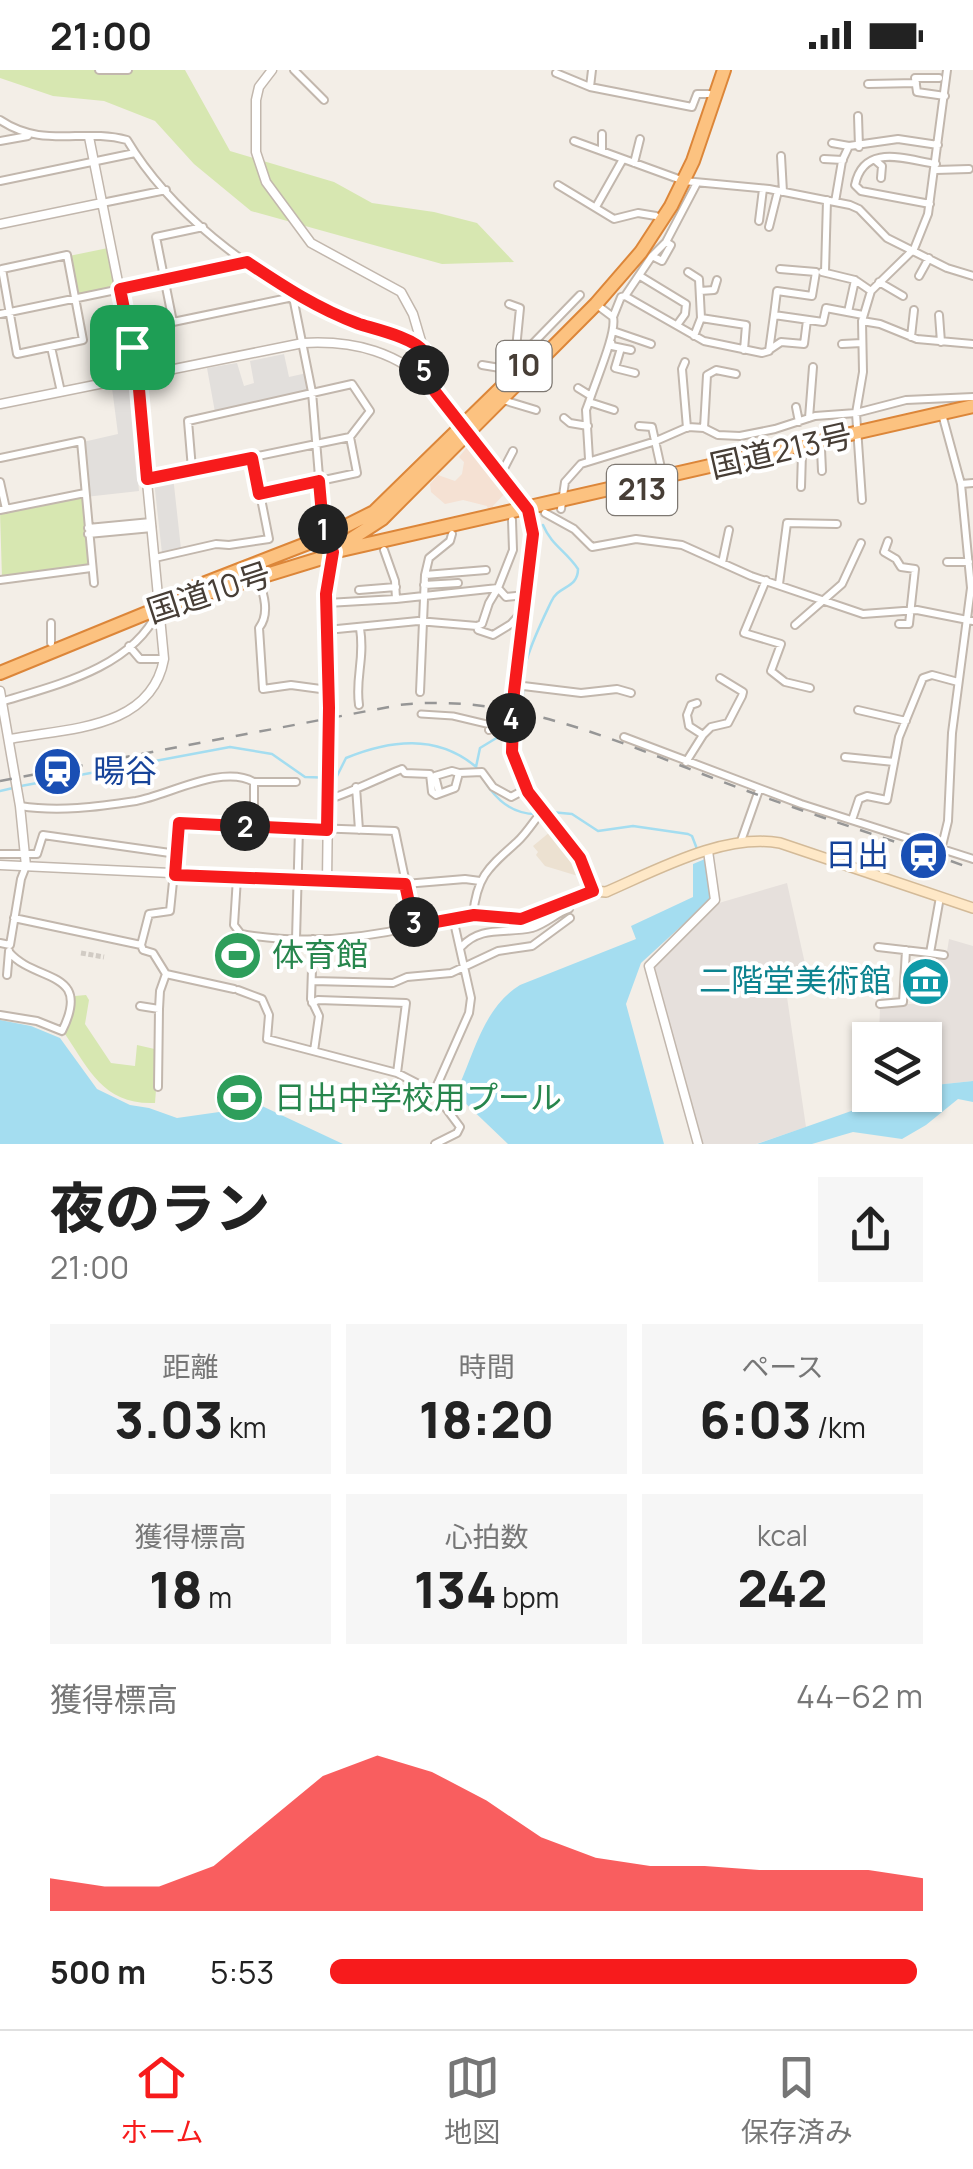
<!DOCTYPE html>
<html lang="ja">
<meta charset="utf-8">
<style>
body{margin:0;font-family:Manrope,"Noto Sans JP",sans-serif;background:#f6f6f6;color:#222;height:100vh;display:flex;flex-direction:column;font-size:38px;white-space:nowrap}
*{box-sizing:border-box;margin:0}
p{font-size:32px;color:#767676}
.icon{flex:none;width:55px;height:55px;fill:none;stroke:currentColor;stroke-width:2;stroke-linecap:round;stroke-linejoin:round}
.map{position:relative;height:1074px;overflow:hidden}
.details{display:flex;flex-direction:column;background:#fff;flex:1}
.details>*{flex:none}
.controls{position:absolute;left:852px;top:952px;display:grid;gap:20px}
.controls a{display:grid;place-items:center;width:90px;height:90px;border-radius:0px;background:#fff;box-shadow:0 2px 8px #0004;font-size:50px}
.pin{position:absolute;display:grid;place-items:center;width:85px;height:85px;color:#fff;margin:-42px;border-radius:20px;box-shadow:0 5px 15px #0006}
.km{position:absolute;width:50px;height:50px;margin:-25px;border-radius:50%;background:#222;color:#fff;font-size:28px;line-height:50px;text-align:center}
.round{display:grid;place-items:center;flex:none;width:105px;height:105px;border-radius:0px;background:#f6f6f6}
.overview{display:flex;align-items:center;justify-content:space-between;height:170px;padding:0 50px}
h1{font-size:55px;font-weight:800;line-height:75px}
.figures{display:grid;grid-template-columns:repeat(3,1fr);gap:15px;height:170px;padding:10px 50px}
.figures div{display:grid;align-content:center;border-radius:0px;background:#f6f6f6;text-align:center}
.figures b{font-size:50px;font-weight:800}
.figures small{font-size:28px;font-weight:400}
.figures p{font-size:28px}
.chart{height:280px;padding:20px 50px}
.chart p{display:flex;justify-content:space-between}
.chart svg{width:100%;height:180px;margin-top:10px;fill:#f71b1c;opacity:.7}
ul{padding:0 50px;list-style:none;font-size:32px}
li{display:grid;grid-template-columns:160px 120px 1fr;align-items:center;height:75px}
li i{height:25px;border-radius:12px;background:#f71b1c}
.status{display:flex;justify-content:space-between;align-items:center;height:70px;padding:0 50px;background:#fff;direction:ltr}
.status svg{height:28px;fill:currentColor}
.menu{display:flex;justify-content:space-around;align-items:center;height:140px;border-top:2px solid #e0e0e0;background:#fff;font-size:28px;color:#767676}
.menu a{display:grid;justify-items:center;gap:5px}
.menu .on{color:#f71b1c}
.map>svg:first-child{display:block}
.commercial{fill:#f5e1d3}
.industrial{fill:#e6e0dc}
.education{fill:#ece1d1}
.green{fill:#d7e7b1}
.parking{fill:#e2dfdc}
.water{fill:#a4ddf0}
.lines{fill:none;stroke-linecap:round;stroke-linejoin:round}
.stream{stroke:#a4ddf0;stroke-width:2.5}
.pedestrian-tunnel{stroke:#d1cbc4;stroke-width:5;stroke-dasharray:5 2.5;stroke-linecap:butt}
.pedestrian-casing{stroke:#c2b7ad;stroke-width:9}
.minor-casing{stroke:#c2b7ad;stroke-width:10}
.tertiary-casing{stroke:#c2b7ad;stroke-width:11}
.secondary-casing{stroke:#d3ba98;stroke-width:12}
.trunk-casing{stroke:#dc8639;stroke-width:16}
.pedestrian{stroke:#fff;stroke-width:5}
.minor{stroke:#fff;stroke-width:6}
.tertiary{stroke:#fff;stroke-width:8}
.secondary{stroke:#fee8c7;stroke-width:9}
.trunk{stroke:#fcc280;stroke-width:12}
.rail{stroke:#969696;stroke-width:2.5;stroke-dasharray:12 12;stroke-linecap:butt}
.tertiary-bridge-casing{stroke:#c2b7ad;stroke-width:11;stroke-linecap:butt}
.tertiary-bridge{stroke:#fff;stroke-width:8}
.route-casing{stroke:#fff;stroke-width:20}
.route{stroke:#f71b1c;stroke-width:12}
.labels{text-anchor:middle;stroke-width:8;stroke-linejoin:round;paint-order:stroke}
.shield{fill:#fff;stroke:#7e7872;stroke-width:2.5}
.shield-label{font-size:30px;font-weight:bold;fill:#473e36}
.street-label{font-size:32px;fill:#473e36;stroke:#fff}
.transit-label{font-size:32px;fill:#164399;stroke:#fff;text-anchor:start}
.leisure-label{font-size:32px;fill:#27864d;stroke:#fff;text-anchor:start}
.culture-label{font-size:32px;fill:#0d838f;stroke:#fff;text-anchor:end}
</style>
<div class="status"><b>21:00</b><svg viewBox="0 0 49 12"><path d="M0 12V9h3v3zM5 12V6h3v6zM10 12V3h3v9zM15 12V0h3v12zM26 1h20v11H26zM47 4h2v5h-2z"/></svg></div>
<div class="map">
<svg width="973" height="1074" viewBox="0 0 973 1074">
<rect width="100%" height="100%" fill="#f3eee7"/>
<path class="commercial" d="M469,375H474L507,421L493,436L494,441L489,442L487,436L463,430L445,434L431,422L430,414L438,405L455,411L462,404L464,392L459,387Z"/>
<path class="industrial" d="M787,813L810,916L787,927L806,1057L756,1074H698L651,891L712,835Z
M949,869L973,876V1011L925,1016V970H879L880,935L936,933L938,887L946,888Z"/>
<path class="education" d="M550,762L571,786L580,802L578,806L545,796L536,785L538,782L533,776Z"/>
<path class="green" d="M0,0H185L230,81L334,112L372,133L434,142L477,153L514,192L442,194L251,141L194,94L155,51L104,31L53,26L0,8Z
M108,178L116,217L78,225L69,186Z
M83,426L89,496L2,508L0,442Z
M86,925L89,930L85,954L111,993L135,996L137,975L159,980L155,1033C104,1035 90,1001 65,964L75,926Z"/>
<path class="parking" d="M284,284L289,307L307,303L310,321L215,342L207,298L237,293L244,316L254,313L250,291Z
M130,315L139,421L85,427L83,372L118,364L112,318Z
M173,406L181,479L162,483L154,411Z"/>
<path class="water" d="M705,789L712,828L641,893L626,934L664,1074H508L462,1030L459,1016C475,980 485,936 520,915L636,869L631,856L693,827V794Z
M0,950L31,956L60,968L97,1019L130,1035L149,1038L177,1048L262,1036L343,1074H0Z
M973,1011V1032L958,1029L926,1055L902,1069L853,1062L812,1074H757L897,1025H925V1016Z"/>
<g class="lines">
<path class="stream" d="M515,658C526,639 521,611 527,589C533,569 542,551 551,532C558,515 578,519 578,499C565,480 552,476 543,455
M508,661L480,678L476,697C490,723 507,745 538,744
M21,716L230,677L272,684L305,707L336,708L346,688C390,670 436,664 475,696
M0,721L13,718
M551,742L572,744L598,761L633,756L688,764L692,766L697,779"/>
<path class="pedestrian-tunnel" d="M81,883L104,887"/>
<defs>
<path id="pedestrian" d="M421,644L453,646L495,656"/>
<path id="minor" d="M99,0H128
M294,0L324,30
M556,3L590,17L692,37L697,24H709
M939,8H915L917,22L945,26
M868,14L916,13
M590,17L592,0
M858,46L859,77
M0,50C43,79 82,58 127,70C170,142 249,202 323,238C356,254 390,263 422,280
M0,71L28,66
M574,71L684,111L769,119L850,135L859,139L887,168L947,198L973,206
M832,73L849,76
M602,81V64
M781,86L783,122
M824,89L843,90
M875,90L882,96L881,108
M634,93L640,69
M936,100L969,99
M0,111L135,83
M558,115L614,149L638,143L656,146
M835,132L842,91L849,76L898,69L938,75
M102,133L166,120
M930,134L861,121L855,115C864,72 907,90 936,94
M597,135L623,89
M759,151L763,119
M203,157L156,167L173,252L293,227L295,224
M769,157L778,121
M67,185L83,270L17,284L2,199Z
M652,186L662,191L671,175L666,172
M688,202L699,209L701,248
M822,202L855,210L871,221
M825,202L827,130
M640,206L686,234L685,244L677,255
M919,206L929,188
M879,212L903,226
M700,221L714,220L717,210
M625,226L652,186L666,172L697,113
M293,227L312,322L324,467L332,481
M509,234L520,238L514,299
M597,235L613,247L621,227L625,226L704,271L762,283L769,281L774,245L823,252L826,238L863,245
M848,242L855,210
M0,244L246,193
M774,245L777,221L812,226L816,202L780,199
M939,245L941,272
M613,247C617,263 595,312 589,332L614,340
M862,251L880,254L917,269L973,274
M613,261L651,274
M694,266L701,248L746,255L744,280
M911,267L914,240
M611,272L612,276L631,280
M842,274L862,273
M51,277L61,322
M621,278L615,298L635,303
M769,280L781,272L804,274L807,250
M685,292L682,299L687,358
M514,293L580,225
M482,295L518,301
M578,318L591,326
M503,330L536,340
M589,332L586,340L589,389
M796,337L799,352
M564,348L570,353L588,356
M809,348L813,297
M639,356L652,357L663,407
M704,358L707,305L716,300L736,304
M821,379L822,401
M0,388L81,371L94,513
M501,404L513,381
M147,409L350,367L370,341L352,314L188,351L192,399
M0,412L6,439
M961,414L973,413
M801,417L802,383
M259,424L357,403L350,367
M862,430L856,343L863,302L862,251L871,221L914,179L928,144L947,0
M561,439L565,412L581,394L656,371L688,357L704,358L718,365L740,366L775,359L815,346L856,343L906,330L973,327
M0,440L85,423
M545,443L574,459L592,477L636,469L682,475L751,506L863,544L917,540L973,551
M88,458L151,452
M88,464L152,458
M888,471L884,482L896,489L901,497L915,499L909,554H899
M384,480L395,511L396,529L498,518L513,480L512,450
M155,488L216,474L229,475L269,469L253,388
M947,492H969
M722,493L729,460
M425,505L486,500
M258,508C264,524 270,544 259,558L263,619L291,615L328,620
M0,510L91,498
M766,510L744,563L781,574L771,601L785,612L810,618
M779,514L787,453L837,454
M424,515L458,513
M359,520L396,517
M327,533L396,529
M51,553V573
M795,555L842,514L861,473
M477,556L478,560L493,565L511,554L522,542
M327,560L418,551L477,556L482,554L489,533L498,518L506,527L526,525
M129,576L140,589H164
M515,615L581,623L617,619L631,623
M420,622L425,505L429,488L450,471L452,464
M1,632C56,615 132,598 158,541
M359,635C355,607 365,590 360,558
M858,640L906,651
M489,660L511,650
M703,665L711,657L728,653L742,626L743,622L720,608
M624,667L801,734L973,789
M845,687L894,692
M686,692L703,665L689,656L687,645L691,635L697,633
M254,712H296
M356,717L359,760
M439,722L435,706L452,701L459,703
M328,729C339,728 386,705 402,699L405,703L430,704L432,722L436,725L455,718L459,703L482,702L493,717L511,727L526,719
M20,736C58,742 97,737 136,731C169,725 222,694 254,712V757
M852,750L859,729L867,726L887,730L899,667L923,608L932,605L958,612
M741,771L759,720
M941,780L948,751L952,663L971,518L961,414L942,344
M0,784H37L43,765L177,784
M405,814L465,809L480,811
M940,827L930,883L944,885
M473,845C477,806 488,798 517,772C526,764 534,751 542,741
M14,848L141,875L143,880L153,883L166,904L234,919
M296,869L299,759
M313,869L311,929L319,946L314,981
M0,873L10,875L21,809L26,796
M141,875L149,844L170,841L179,753L395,761L415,856C358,870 299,874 241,864L234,855L237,808
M461,877C481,855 506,864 532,858C546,854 556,843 569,839
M878,877L930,883
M7,905L9,881
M313,911L393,913L407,907L451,903L498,881L532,876L570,848
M238,920L262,929L269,945L267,969L397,1003L434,1022L469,943L471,928L453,848
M312,933L318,930L406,933L397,1003
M880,934L903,932L906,880
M140,936L159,939L160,921L166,904
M0,945L37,951L62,961C93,899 35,913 9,882
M158,1017L159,939
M434,1022L460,1057L457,1063L435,1074"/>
<path id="tertiary" d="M272,0L259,17L256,30V82L266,112L311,173L401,222L413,244L426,288L422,305
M0,154L102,133
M0,334L303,273C355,270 398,282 436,319L527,438
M0,621L20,736L26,796
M329,645L327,523L333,482
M10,669C67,658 151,660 164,589L137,307L89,67
M0,795L405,814
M327,812L329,655
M415,856L473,845L521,849L593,821
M698,1074L649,896L715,830L708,781"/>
<path id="secondary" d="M531,446L533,464L511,650L512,682L528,721L580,789L593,821L606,822C657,800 724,763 780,773L973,838"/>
<path id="trunk" d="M337,481L973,336
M190,519L324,467L374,442L506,313
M0,603L159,538L322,488L382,449L596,234L641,182L671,136L693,91L724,0"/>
</defs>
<use href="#pedestrian" class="pedestrian-casing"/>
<use href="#minor" class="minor-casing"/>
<use href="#tertiary" class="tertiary-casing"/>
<use href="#secondary" class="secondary-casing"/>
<use href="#trunk" class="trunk-casing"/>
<use href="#pedestrian" class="pedestrian"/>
<use href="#minor" class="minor"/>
<use href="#tertiary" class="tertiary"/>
<use href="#secondary" class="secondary"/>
<use href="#trunk" class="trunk"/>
<path class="rail" d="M0,711L399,635C523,621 636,681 750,722C824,749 899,772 973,799"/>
<defs>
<path id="tertiary-bridge" d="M329,645V655"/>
</defs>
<use href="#tertiary-bridge" class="tertiary-bridge-casing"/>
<use href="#tertiary-bridge" class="tertiary-bridge"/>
</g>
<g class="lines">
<defs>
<path id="route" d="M247,192C283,216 318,239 359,254C375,259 415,268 424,282C428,289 424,298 422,305L528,440L533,464L514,622L512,682L528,722L580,788L593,821L521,849L474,845L414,856L405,814L175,805L179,753L327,760L329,638L326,524L333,482L324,468L319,411L259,424L252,388L147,409L138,308L120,219Z"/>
</defs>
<use href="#route" class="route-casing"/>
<use href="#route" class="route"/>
</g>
<defs>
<symbol id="station-disc" viewBox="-11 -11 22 22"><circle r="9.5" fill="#1a4fb4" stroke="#fff"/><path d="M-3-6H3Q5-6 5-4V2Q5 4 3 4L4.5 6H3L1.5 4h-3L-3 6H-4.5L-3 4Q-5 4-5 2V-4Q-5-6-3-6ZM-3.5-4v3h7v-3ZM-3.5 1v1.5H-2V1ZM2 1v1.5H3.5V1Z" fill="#fff"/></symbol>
<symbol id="stadium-disc" viewBox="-11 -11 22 22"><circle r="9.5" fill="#2e9e5b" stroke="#fff"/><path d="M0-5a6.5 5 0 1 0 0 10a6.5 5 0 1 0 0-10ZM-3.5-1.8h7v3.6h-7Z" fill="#fff"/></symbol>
<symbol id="museum-disc" viewBox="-11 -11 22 22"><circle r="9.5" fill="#0f9aa8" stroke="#fff"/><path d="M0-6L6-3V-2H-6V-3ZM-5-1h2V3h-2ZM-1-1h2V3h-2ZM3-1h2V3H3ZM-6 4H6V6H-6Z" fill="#fff"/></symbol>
</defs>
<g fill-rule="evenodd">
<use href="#station-disc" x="30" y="674" width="55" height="55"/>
<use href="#station-disc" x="896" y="758" width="55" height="55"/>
<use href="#stadium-disc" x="210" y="858" width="55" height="55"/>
<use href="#museum-disc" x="898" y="884" width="55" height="55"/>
<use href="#stadium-disc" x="212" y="1000" width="55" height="55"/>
</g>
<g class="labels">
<g class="shield">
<rect x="496.5" y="271" width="55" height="50" rx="8"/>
<rect x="607" y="395" width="70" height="50" rx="8"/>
</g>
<g class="shield-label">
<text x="524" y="306">10</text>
<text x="642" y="430">213</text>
</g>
<g class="street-label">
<text transform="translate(781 381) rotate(-13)" y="11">国道213号</text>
<text transform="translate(209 523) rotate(-18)" y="11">国道10号</text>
</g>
<g class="transit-label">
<text x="93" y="712">暘谷</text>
<text x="889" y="796" text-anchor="end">日出</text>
</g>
<g class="leisure-label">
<text x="272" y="896">体育館</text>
<text x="274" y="1039">日出中学校用プール</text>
</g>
<g class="culture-label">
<text x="891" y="922">二階堂美術館</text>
</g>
</g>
</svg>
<div class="controls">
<a><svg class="icon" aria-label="layers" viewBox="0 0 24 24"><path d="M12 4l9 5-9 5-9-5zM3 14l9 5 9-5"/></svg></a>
</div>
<div class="pin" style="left:132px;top:277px;background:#1e9e55"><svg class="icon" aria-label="arrive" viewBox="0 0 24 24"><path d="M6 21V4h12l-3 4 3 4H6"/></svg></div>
<b class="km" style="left:323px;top:459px">1</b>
<b class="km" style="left:245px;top:756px">2</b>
<b class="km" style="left:414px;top:852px">3</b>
<b class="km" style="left:511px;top:648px">4</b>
<b class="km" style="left:424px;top:300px">5</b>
</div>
<section class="details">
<div class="overview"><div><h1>夜のラン</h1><p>21:00</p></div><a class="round"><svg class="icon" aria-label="share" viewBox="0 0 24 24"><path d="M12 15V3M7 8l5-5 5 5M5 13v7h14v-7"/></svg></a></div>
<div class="figures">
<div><p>距離</p><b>3.03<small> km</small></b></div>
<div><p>時間</p><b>18:20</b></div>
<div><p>ペース</p><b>6:03<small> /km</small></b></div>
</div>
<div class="figures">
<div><p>獲得標高</p><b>18<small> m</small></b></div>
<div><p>心拍数</p><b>134<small> bpm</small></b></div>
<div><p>kcal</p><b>242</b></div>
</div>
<div class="chart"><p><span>獲得標高</span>44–62 m</p>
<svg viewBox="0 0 160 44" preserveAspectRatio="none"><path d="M0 44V36L10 38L20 38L30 33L40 22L50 11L60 6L70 10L80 17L90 26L100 31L110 33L120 33L130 34L140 34L150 34L160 36V44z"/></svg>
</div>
<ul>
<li><b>500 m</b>5:53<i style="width:99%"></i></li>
</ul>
</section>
<nav class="menu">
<a class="on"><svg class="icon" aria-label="home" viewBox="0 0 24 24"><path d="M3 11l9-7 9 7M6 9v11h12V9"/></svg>ホーム</a>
<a><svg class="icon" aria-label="map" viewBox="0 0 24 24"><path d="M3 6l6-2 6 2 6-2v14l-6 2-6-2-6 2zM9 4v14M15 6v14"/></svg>地図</a>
<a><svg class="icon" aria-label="saved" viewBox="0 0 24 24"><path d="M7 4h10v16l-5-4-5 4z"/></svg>保存済み</a>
</nav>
